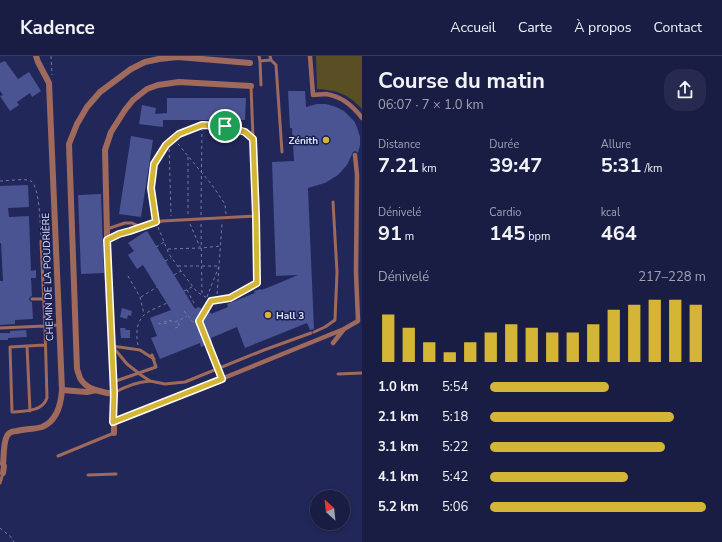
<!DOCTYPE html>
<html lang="fr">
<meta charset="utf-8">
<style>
body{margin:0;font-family:"Nunito Sans",sans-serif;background:#272a4e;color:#f1f3f6;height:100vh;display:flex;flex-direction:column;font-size:15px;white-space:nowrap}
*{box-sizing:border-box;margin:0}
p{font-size:13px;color:#9fa2b2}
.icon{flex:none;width:22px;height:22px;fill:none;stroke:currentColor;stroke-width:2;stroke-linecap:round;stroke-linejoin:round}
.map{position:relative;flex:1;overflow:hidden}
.details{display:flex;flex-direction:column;background:#1a1d43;width:360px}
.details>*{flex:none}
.needle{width:26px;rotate:333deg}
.fabs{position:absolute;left:310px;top:434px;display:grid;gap:8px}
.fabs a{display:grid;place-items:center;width:40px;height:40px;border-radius:50%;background:#1a1d43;box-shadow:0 2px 6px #0003,0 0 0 1px #383b5c;font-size:20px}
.pin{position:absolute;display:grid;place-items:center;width:34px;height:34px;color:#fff;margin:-17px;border:2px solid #fff;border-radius:50%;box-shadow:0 1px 4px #0007}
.round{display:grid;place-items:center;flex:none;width:42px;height:42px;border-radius:16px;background:#272a4e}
.overview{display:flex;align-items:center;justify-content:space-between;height:68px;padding:0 16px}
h1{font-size:22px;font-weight:700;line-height:30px}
.figures{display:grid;grid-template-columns:repeat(3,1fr);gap:6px;height:68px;padding:4px 16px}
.figures div{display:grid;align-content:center}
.figures b{font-size:20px;font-weight:700}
.figures small{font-size:11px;font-weight:400}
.figures p{font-size:11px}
.chart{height:112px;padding:8px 16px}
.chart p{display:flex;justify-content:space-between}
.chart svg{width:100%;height:72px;margin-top:4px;stroke:#d5b535;stroke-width:6}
ul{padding:0 16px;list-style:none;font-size:13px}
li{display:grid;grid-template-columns:64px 48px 1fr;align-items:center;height:30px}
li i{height:10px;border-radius:5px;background:#d5b535}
header{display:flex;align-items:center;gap:24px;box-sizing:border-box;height:56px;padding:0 20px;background:#1a1d43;border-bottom:1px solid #383b5c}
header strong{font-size:19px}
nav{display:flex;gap:22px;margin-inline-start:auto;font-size:14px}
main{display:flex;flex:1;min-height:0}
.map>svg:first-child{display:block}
.green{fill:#5a4f24}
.building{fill:#4a5493}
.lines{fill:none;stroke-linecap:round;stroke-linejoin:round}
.path{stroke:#757ba2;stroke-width:1;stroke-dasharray:3 3;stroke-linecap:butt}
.service{stroke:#9f695c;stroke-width:3}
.pedestrian{stroke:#9f695c;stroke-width:4.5}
.minor{stroke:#9f695c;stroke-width:6}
.route-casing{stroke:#fff;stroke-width:8}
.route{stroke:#d5b535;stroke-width:5}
.poi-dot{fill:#d5b535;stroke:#191d4e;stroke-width:1.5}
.labels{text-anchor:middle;stroke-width:3;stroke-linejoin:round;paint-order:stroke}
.poi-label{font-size:10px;font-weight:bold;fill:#dee4fd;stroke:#191d4e;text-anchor:end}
.street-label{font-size:10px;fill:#dee4fd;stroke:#191d4e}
</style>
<header>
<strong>Kadence</strong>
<nav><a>Accueil</a><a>Carte</a><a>À propos</a><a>Contact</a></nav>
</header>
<main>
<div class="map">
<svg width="362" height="486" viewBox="0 0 362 486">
<rect width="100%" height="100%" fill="#222759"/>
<path class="green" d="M316,0H362V53C349,38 336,34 317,33Z"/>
<path class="building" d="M5,5L18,23L29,16L41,35L32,41L30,37L17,46L19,49L10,55L0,40L3,39L0,35V7Z
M288,35H305L306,51L317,48H326L336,51L344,55L354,65L357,71L360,81V89L358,97L355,95L353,96L347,109L338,119L325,127L308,132L314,273L310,274L307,267L245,292L237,271L211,282L212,286L201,291L200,287L160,303L151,282L157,280L150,262L171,254L143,209L137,213L128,199L134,195L128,187L143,177L147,175L195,253L198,251L210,256L211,258L228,251L227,248L255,237L254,235L261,233V234L267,232L298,219L276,220L272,106L294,105L292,72H290Z
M167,42H246L245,64H163V71L139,68L142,49L156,52L155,58L167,57Z
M131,80L153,84L141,161L119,158Z
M28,129L29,151L8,152L9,161L29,160L31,215L36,214V222H31L32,240L30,241L29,243L30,245L32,246L33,263L15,264V268L0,269V225H3L1,187H0V130Z
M101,138L104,217L81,218L78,139Z
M122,252L132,255L131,260L128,259L127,263L120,261Z
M120,272H125L126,274H130V282H121Z
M26,274L27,281L8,282V284H0V277H10V275Z"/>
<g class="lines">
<path class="path" d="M51,0L52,19
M174,83L212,129L225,148L226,158
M169,87L171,160
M188,101V159
M0,125C6,125 27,122 31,125C40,132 40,169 41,180
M201,159L202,70
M155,162L151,132L154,108L166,89L179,78L202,69L225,70L245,76L248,78
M190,168L200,191
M201,168L202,239
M158,171L169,198L181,215L197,236L207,242
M156,191L164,186
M168,193L201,192L221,190
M165,205L171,202
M178,210H219L217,240
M174,219L181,215
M128,220L140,241L144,258
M187,234L194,247L192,248
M184,235L192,231
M141,241L157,231
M207,241L219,210L222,167
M184,255L194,267L199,265L208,249
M199,266L216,309
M159,267V268L169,264L175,266L180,264L187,260
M164,268L171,265
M175,272L180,270L177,265
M138,289C136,279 136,266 144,259C148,255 161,250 167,247
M0,472L11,481L14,486"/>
<path class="service" d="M259,0L260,5L271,4L270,0
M271,4L276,9L282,96
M260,5L261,29
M251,30L256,160
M107,173L125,167H132L141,171
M107,184L119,178L130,175L156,167L162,165L256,160L257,227L230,242L211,245
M32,243H44
M0,272L45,270L41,185
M314,276L325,271L335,264L337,216L333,146
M45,289L10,291L12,356C25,355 42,356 47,342L45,270L59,269
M27,290L30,355
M112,290L140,294L154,303
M113,291L127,308L141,319L150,325L165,328L185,326L264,294L311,277
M338,318L362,317
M113,326L156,311L152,299
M114,337C126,330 136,326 150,325
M58,400L114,377
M88,419L116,418
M0,427L3,417"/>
<path class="pedestrian" d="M310,0L313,39C317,39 321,38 326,38C341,40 353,50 362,62
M333,287L344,273L358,265L356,216L357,119L355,99
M113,367L344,273"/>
<path class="minor" d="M62,334L87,336L96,334
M114,338C102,336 86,334 80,322C79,319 78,316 77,313L69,88L77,68L87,51L100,36L131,13L145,6L159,3L178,1L250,7
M114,377V338L107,177L105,94L111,76L125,54L133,44L147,33L158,29L179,26L251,30
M3,417L4,410L3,408C4,401 3,387 7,380C9,376 13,375 17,375C24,373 36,373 42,371C57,365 61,348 62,334L49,27L38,6L36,0"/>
</g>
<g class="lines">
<defs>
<path id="route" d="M202,69L225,70L245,76L253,83L256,160L257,227L230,242L211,245L199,265L222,323L113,366L114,338L107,184L119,178L130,175L156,166L151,132L154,108L166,89L179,78Z"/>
</defs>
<use href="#route" class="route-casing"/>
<use href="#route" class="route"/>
</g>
<g class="poi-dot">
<circle cx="326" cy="84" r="4"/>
<circle cx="268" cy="259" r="4"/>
</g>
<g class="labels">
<g class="poi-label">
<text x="318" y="88">Zénith</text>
<text x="276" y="263" text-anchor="start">Hall 3</text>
</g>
<g class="street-label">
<text transform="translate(47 221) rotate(-92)" y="4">CHEMIN DE LA POUDRIÈRE</text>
</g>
</g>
</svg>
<div class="fabs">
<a><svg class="needle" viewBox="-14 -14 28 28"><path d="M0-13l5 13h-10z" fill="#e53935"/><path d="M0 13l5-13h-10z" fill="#9fa2b2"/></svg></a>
</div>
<div class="pin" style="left:225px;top:70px;background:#1e9e55"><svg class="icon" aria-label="arrive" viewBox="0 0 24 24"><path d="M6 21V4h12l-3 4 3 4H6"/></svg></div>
</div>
<section class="details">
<div class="overview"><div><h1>Course du matin</h1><p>06:07 · 7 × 1.0 km</p></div><a class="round"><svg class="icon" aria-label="share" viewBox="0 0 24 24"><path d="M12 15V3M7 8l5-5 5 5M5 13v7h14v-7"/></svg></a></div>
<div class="figures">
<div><p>Distance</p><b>7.21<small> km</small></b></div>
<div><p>Durée</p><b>39:47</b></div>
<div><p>Allure</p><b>5:31<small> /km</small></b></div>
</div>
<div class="figures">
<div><p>Dénivelé</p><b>91<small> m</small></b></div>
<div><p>Cardio</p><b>145<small> bpm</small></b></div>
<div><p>kcal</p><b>464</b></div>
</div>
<div class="chart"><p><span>Dénivelé</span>217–228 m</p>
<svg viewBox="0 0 160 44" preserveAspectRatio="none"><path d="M5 44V15M15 44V23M25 44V32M35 44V38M45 44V32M55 44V26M65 44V21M75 44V23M85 44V26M95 44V26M105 44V21M115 44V12M125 44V9M135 44V6M145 44V6M155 44V9"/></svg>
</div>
<ul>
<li><b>1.0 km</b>5:54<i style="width:55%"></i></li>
<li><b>2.1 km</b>5:18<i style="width:85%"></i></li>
<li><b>3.1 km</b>5:22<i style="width:81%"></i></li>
<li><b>4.1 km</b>5:42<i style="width:64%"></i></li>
<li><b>5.2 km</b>5:06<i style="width:100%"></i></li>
</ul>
</section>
</main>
